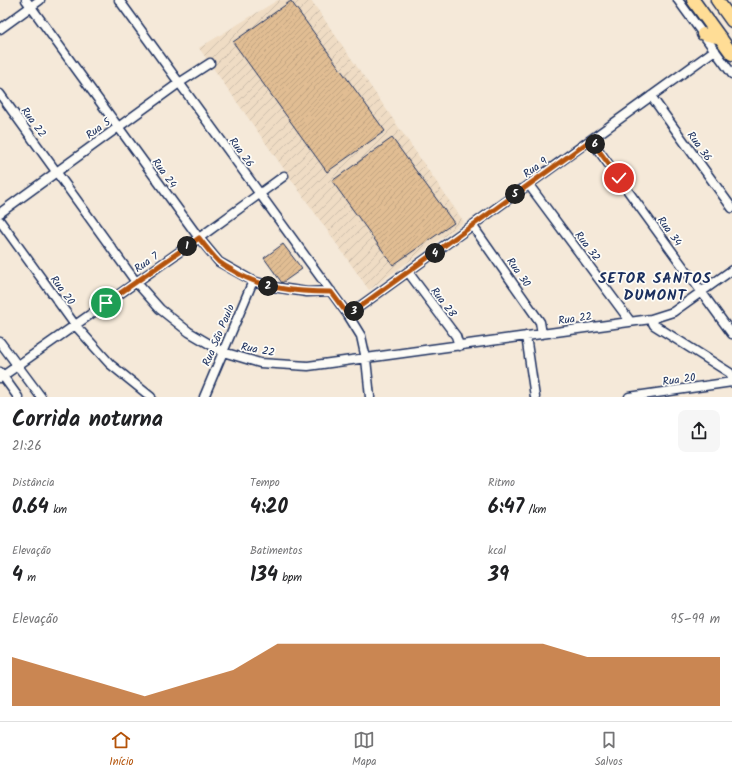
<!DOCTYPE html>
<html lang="pt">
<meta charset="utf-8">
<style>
body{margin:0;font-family:Kalam,sans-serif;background:#f6f6f6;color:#202124;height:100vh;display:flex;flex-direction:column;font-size:15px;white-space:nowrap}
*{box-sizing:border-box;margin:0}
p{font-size:13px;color:#757577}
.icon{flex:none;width:22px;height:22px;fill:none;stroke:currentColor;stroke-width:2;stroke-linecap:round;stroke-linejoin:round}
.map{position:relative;height:397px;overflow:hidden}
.sheet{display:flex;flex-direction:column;background:#fff;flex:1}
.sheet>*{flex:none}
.pin{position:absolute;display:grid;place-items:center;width:34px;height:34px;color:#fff;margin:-17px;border:2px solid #fff;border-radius:50%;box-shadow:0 1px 4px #0007}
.km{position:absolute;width:20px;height:20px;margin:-10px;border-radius:50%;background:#222;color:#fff;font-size:11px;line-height:20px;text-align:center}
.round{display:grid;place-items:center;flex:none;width:42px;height:42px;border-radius:8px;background:#f6f6f6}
.head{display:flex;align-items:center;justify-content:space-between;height:68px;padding:0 12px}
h1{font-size:22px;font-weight:800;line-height:30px}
.figures{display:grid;grid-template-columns:repeat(3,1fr);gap:6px;height:68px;padding:4px 12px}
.figures div{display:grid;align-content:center}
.figures b{font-size:20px;font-weight:800}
.figures small{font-size:11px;font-weight:400}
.figures p{font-size:11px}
.chart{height:112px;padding:8px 12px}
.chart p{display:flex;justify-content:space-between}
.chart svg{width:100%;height:72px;margin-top:4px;fill:#b45309;opacity:.7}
.dock{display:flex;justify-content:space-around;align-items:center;height:56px;border-top:1px solid #e0e0e0;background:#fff;font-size:11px;color:#757577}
.dock a{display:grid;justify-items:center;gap:2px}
.dock .selected{color:#b45309}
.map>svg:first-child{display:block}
.industrial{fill:url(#industrial-furrows)}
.building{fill:url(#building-hatch);stroke:#1b2f5e}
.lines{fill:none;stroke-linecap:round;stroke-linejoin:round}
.minor-casing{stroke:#1b2f5e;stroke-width:11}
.highway-casing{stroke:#1b2f5e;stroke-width:15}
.minor{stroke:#fdfcf7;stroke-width:8}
.highway{stroke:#ffdd96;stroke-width:12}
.route-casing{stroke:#fff;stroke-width:8}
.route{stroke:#b45309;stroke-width:5}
.labels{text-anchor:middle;stroke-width:3.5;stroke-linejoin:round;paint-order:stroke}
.street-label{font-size:11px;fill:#1b2f5e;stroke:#fdfcf7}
.district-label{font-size:15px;font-weight:bold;letter-spacing:1px;fill:#1b2f5e;stroke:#fdfcf7}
</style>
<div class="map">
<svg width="732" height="397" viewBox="0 0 732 397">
<defs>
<pattern id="industrial-furrows" width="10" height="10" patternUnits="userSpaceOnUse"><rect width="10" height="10" fill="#efdcc4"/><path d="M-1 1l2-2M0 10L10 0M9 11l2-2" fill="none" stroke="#ccbdab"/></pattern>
<pattern id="building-hatch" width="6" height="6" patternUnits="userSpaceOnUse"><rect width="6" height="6" fill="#e1bd93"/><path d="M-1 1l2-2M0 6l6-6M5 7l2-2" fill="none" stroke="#c0a381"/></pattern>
</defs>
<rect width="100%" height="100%" fill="#f5e9d9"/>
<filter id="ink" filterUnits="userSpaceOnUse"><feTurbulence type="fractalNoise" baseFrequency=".025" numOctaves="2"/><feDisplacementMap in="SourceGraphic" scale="8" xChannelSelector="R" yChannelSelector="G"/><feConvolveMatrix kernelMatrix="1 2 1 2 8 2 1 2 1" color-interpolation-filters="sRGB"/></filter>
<g filter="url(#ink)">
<path class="industrial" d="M278,0H311L464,222L369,290L199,48Z"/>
<path class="building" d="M291,1L385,131L327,172L233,42Z
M392,138L454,223L393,265L332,181Z
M283,244L302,269L282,283L264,258Z"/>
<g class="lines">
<defs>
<path id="minor" d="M26,0L199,238L219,262L253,281L273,287L307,292L331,291
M119,0L348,315L361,336L366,359L370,397
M678,0L732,74
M0,29L40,0
M0,94L136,282L160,309L189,332L223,352L260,363L308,366L651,319L673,312L732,270
M651,96L732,208
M591,140L732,334
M529,185L630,321
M0,213L179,83L210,63
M0,221L75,325L110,364L151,397
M472,225L540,322L542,334
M408,272L456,336L459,346
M348,315L715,50
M651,319L654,325L730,373L732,379
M526,336L535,397
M0,342L41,397
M0,372L18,397
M0,378L199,238L284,176
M204,397L253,281
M629,397L732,382"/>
<path id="highway" d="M693,0L732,54
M717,0L732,21
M703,34L721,38"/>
</defs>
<use href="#minor" class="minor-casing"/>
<use href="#highway" class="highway-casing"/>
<use href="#minor" class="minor"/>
<use href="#highway" class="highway"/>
</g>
</g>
<g class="lines" filter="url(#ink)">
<defs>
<path id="route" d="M106,303L199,238C205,246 212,255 219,262C223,265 228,268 232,270C262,289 296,292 331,292L348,315L591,140L619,178"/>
</defs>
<use href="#route" class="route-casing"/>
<use href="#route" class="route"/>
</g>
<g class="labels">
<g class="street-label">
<text transform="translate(34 122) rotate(54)" y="4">Rua 22</text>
<text transform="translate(98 128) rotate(-36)" y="4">Rua 5</text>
<text transform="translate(700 146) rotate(54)" y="4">Rua 36</text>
<text transform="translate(242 152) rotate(54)" y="4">Rua 26</text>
<text transform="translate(535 167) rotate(-36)" y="4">Rua 9</text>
<text transform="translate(165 173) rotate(54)" y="4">Rua 24</text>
<text transform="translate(670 231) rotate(54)" y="4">Rua 34</text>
<text transform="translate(588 246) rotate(53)" y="4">Rua 32</text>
<text transform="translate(146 262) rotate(-35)" y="4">Rua 7</text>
<text transform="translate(519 272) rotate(55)" y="4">Rua 30</text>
<text transform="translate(63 290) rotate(54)" y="4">Rua 20</text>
<text transform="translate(444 302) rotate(53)" y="4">Rua 28</text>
<text transform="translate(575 318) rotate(-8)" y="4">Rua 22</text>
<text transform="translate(218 335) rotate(-67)" y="4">Rua São Paulo</text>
<text transform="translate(258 349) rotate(11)" y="4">Rua 22</text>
<text transform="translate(679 379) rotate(-8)" y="4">Rua 20</text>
</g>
<g class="district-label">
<text x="655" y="283">SETOR SANTOS<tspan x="655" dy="17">DUMONT</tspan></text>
</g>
</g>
</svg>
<div class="pin" style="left:106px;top:303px;background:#1e9e55"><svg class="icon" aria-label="arrive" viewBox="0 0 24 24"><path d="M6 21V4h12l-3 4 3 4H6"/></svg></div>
<div class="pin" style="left:619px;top:178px;background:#d93025"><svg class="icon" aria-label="check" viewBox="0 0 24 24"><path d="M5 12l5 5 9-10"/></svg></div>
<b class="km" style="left:187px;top:246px">1</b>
<b class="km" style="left:268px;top:286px">2</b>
<b class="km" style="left:354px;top:311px">3</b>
<b class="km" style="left:435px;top:253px">4</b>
<b class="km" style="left:515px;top:194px">5</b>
<b class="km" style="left:595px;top:144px">6</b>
</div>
<section class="sheet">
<div class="head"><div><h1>Corrida noturna</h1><p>21:26</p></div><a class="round"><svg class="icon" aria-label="share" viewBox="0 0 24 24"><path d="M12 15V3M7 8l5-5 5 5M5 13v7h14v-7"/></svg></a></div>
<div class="figures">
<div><p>Distância</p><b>0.64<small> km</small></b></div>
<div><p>Tempo</p><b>4:20</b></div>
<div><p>Ritmo</p><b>6:47<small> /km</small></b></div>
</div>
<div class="figures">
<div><p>Elevação</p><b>4<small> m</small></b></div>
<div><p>Batimentos</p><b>134<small> bpm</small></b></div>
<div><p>kcal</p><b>39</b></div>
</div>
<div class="chart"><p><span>Elevação</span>95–99 m</p>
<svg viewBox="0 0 160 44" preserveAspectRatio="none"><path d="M0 44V14L10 22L20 30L30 38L40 30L50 22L60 6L70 6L80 6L90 6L100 6L110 6L120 6L130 14L140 14L150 14L160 14V44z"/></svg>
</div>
</section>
<nav class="dock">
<a class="selected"><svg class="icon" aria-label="home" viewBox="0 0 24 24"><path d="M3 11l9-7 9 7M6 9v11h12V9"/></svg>Início</a>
<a><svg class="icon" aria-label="map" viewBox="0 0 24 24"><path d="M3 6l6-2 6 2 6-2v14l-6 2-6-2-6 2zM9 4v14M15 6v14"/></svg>Mapa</a>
<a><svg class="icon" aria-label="saved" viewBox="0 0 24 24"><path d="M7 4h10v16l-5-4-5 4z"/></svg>Salvos</a>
</nav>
